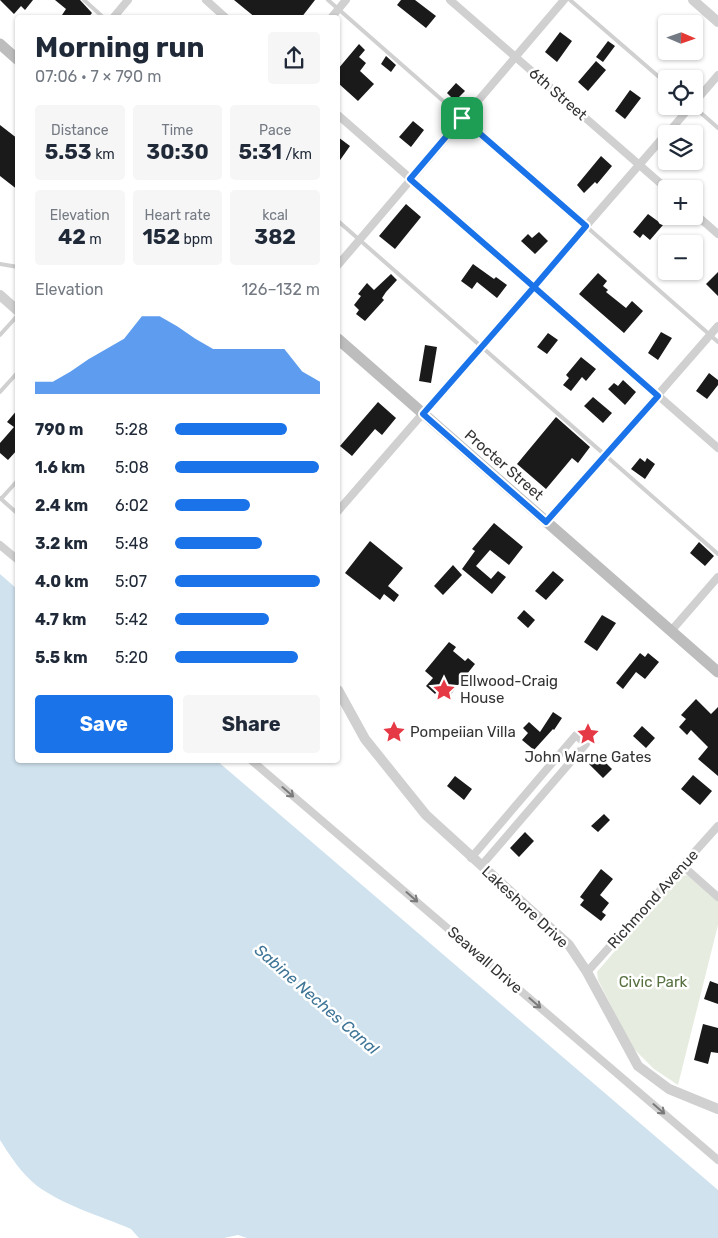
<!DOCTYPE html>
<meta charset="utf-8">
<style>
body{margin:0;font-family:Rubik,sans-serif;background:#f6f6f7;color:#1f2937;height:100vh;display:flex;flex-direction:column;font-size:19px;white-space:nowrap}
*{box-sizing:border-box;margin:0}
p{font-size:16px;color:#747a83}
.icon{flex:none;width:28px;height:28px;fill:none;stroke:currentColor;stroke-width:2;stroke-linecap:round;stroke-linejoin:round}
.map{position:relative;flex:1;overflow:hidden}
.drawer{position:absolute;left:15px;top:15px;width:325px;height:748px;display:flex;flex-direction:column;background:#fff;border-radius:5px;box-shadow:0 1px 4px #0004}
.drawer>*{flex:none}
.needle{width:32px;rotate:92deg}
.buttons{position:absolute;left:658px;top:15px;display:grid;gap:10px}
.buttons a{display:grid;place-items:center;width:45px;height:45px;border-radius:5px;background:#fff;box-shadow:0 1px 4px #0004;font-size:25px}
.pin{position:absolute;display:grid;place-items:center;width:42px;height:42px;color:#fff;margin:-21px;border-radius:10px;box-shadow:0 2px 8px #0006}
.round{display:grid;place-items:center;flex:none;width:52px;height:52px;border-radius:5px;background:#f6f6f7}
.head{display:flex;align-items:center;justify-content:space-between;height:85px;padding:0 20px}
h1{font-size:28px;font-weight:700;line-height:38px}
.figures{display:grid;grid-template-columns:repeat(3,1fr);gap:8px;height:85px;padding:5px 20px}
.figures div{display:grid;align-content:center;border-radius:5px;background:#f6f6f7;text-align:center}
.figures b{font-size:21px;font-weight:700}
.figures small{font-size:14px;font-weight:400}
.figures p{font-size:14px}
.chart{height:140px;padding:10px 20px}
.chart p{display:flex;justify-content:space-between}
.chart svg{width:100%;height:90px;margin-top:5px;fill:#1a73e8;opacity:.7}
.cta{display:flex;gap:10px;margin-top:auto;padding:10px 20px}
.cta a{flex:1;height:58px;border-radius:5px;background:#1a73e8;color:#fff;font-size:20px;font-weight:700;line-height:58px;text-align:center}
.cta a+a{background:#f6f6f7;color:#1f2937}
ul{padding:0 20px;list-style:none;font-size:16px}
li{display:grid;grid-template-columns:80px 60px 1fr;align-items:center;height:38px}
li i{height:12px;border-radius:6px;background:#1a73e8}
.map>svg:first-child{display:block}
.green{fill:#e6ecdf}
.water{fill:#cfe2ee}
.building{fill:#1a1a1a}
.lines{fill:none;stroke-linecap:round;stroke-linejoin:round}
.service{stroke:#d0d0d0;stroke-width:4}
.minor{stroke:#d0d0d0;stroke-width:8}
.tertiary{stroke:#d0d0d0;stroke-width:10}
.secondary{stroke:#bdbdbd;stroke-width:11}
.oneway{stroke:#7a7a7a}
.route-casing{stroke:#fff;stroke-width:10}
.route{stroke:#1a73e8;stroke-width:6}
.labels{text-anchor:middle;stroke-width:5;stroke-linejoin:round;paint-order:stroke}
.street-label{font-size:15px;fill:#333;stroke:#fff}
.poi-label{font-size:15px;fill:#333;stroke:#fff;text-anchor:start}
.park-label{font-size:15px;fill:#56703f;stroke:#fff}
.water-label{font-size:16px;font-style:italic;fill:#3f7597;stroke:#fff}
</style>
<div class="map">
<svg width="718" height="1238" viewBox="0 0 718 1238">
<rect width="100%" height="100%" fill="#fff"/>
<path class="green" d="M687,875L718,900V925L678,1085L654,1069L632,1047L598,980L597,972L678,877Z"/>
<path class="water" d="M0,574L17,589L18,760H216L718,1190V1238H247L238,1235L224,1238H139L131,1229C101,1216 62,1205 36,1185C22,1174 10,1156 0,1140Z"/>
<path class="building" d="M0,0H33L25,10L21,6L14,14Z
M55,0H80L92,13L88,18H60L66,9Z
M234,0H315L301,18H256Z
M401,0H415L436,16L426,28L397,5Z
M560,32L572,41L557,62L545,52Z
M608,41L615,46L603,62L596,57Z
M359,44L365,50L359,57L366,63L360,71L374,84L358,101L338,83V69Z
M386,56L396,65L391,72L381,64Z
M596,61L606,70L588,91L578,82Z
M456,83L465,91L455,101L447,93Z
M630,90L641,98L625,119L615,111Z
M413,121L424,130L411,147L399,137Z
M0,125L18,139V190L0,176Z
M338,137L350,146L338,163Z
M601,156L612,166L597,184L595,182L584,193L577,185Z
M406,204L421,217L395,249L379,236Z
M648,214L663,225L650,240L643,234L640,238L633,232Z
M539,232L548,241L535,254L521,241L528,234L532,238Z
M473,264L494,279L496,277L507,285L497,298L477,282L472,289L461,281Z
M718,272V296L706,284Z
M598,273L607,281L603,286L608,290L606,292L626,308L632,301L643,311L624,333L579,294Z
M391,274L397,280L386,292L382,298L384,300L365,321L356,314L359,310L354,305L361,296L358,294L367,283L374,290Z
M661,332L672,338L658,360L648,353Z
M548,333L558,340L547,354L537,347Z
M425,345L437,347L431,383L419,381Z
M581,357L596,369L586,381L582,377L571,391L563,385L569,378L566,375Z
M709,373L718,380V385L707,399L696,391Z
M623,380L636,392L625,405L608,389L614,383L618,386Z
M593,397L612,413L603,423L584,406Z
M378,402L396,418L382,435L375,429L352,456L340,446Z
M18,409V449L8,460L0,453V443L14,427L7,422Z
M556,417L590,447L578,463L572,458L546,489L517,464Z
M640,458L645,462L647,458L655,464L645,479L631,469Z
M494,523L523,547L509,565L490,550L476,566L491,579L498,571L506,577L492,594L462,569L475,551L472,549Z
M370,541L403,568L388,586L399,595L394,602L384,594L380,600L345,573Z
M699,542L714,556L705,566L690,553Z
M453,565L462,575L443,595L434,586Z
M553,571L564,580L546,600L535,591Z
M524,610L535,620L528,628L517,618Z
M602,615L616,623L597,651L584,642Z
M449,642L456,647L453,651L465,661L468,658L475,664L451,694L442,686L435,694L426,686L433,678L425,671Z
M640,653L645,657L648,653L659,662L645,679L636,672L623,689L616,683Z
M696,699L711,714L718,707V776L698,759L708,747L691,730L687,735L679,727L686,719L681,715Z
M553,712L562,718L554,730L553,729L534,750L522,740L528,733L523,728L529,722L540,732Z
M642,726L655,738L646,748L633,736Z
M598,755L612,769L603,778L589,764Z
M693,775L712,791L700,805L681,789Z
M455,776L472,789L464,800L447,786Z
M604,814L610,820L598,832L591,826Z
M525,832L534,841L519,857L510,848Z
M601,869L613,879L600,895L609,903L602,912L606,915L601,921L580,905L584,900L580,897Z
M710,981L718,984V1004L704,999Z
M703,1024L718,1028V1053L711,1052L708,1064L694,1060Z"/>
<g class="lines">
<path class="service" d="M84,0L104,18
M328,0L718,342
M570,0L666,83
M693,106L718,128
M338,221L718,554
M0,264L18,267
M0,335L18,315
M0,392L18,372
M0,498L18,514
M1,499L18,480"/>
<path class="minor" d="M206,0L226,18
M450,0L667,189
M113,18L128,0
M331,18L346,0
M694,103L718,75
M338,115L718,448
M667,134L691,106
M694,213L718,234
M338,265L564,0
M338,511L666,134
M547,522L718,326
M0,545L18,560
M671,631L718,577
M251,760L718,1160
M471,858L576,735L586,744L481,866
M683,866L718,897
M587,972L718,826"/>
<path class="tertiary" d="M693,0L718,22
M0,295L18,311
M338,690L365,739L426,815L569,945L587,972L638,1066L669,1089L718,1109"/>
<path class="secondary" d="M0,44L18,60
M338,339L718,672"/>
</g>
<defs><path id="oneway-shaft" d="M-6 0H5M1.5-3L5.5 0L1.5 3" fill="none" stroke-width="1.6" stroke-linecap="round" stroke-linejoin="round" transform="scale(1.25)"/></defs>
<g class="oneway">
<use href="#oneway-shaft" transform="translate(288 792) rotate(41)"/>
<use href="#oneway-shaft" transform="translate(412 897) rotate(41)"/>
<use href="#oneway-shaft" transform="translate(535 1003) rotate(41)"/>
<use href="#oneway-shaft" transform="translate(659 1109) rotate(41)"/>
</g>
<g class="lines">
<defs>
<path id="route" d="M462,118L410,179L534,287L423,414L546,522L658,396L534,287L586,226L462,118"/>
</defs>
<use href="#route" class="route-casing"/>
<use href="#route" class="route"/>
</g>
<defs>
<symbol id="sight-bare" viewBox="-9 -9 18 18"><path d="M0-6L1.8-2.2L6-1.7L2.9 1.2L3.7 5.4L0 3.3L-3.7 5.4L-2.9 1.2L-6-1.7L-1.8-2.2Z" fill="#e63946" stroke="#fff" stroke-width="2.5" paint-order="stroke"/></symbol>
</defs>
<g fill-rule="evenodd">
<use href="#sight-bare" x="428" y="674" width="32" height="32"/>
<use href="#sight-bare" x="378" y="716" width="32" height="32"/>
<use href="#sight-bare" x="572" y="718" width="32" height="32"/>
</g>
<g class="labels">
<g class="street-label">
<text transform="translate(558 94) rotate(41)" y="5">6th Street</text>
<text transform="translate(504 465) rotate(41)" y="5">Procter Street</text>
<text transform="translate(653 899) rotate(-48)" y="5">Richmond Avenue</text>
<text transform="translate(525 907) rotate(43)" y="5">Lakeshore Drive</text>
<text transform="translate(485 960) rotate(41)" y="5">Seawall Drive</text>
</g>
<g class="poi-label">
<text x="460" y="686">Ellwood-Craig<tspan x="460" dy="17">House</tspan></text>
<text x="410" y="737">Pompeiian Villa</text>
<text x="588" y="762" text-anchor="middle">John Warne Gates</text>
</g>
<g class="park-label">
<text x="653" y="987">Civic Park</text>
</g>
<g class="water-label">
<text transform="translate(317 999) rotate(41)" y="6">Sabine Neches Canal</text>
</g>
</g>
</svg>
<div class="buttons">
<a><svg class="needle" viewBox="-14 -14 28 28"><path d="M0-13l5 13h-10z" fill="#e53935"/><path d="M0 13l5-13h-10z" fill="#747a83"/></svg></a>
<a><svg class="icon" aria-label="locate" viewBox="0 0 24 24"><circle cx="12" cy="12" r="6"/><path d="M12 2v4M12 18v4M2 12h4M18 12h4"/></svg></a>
<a><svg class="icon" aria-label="layers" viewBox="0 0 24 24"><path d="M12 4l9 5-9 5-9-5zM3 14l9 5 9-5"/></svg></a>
<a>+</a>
<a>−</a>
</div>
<div class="pin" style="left:462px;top:118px;background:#1e9e55"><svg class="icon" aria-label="arrive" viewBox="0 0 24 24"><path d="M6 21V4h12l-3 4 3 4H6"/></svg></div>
<section class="drawer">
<div class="head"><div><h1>Morning run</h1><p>07:06 · 7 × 790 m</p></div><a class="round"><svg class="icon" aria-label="share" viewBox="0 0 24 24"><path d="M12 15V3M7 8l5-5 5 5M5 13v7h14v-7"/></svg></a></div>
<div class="figures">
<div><p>Distance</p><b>5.53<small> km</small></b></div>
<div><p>Time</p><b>30:30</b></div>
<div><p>Pace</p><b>5:31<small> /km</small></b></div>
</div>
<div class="figures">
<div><p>Elevation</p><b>42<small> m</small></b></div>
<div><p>Heart rate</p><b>152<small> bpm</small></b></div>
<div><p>kcal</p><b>382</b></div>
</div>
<div class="chart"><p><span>Elevation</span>126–132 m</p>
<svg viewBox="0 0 160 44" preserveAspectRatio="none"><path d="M0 44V38L10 38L20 33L30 27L40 22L50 17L60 6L70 6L80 11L90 17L100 22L110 22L120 22L130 22L140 22L150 33L160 38V44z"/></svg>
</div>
<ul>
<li><b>790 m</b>5:28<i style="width:77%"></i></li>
<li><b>1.6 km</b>5:08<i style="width:99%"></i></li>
<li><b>2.4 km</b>6:02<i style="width:52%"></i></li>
<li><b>3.2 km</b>5:48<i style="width:60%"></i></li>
<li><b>4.0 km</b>5:07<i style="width:100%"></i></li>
<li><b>4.7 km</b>5:42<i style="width:65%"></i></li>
<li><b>5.5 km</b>5:20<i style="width:85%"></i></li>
</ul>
<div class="cta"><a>Save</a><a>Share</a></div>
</section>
</div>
